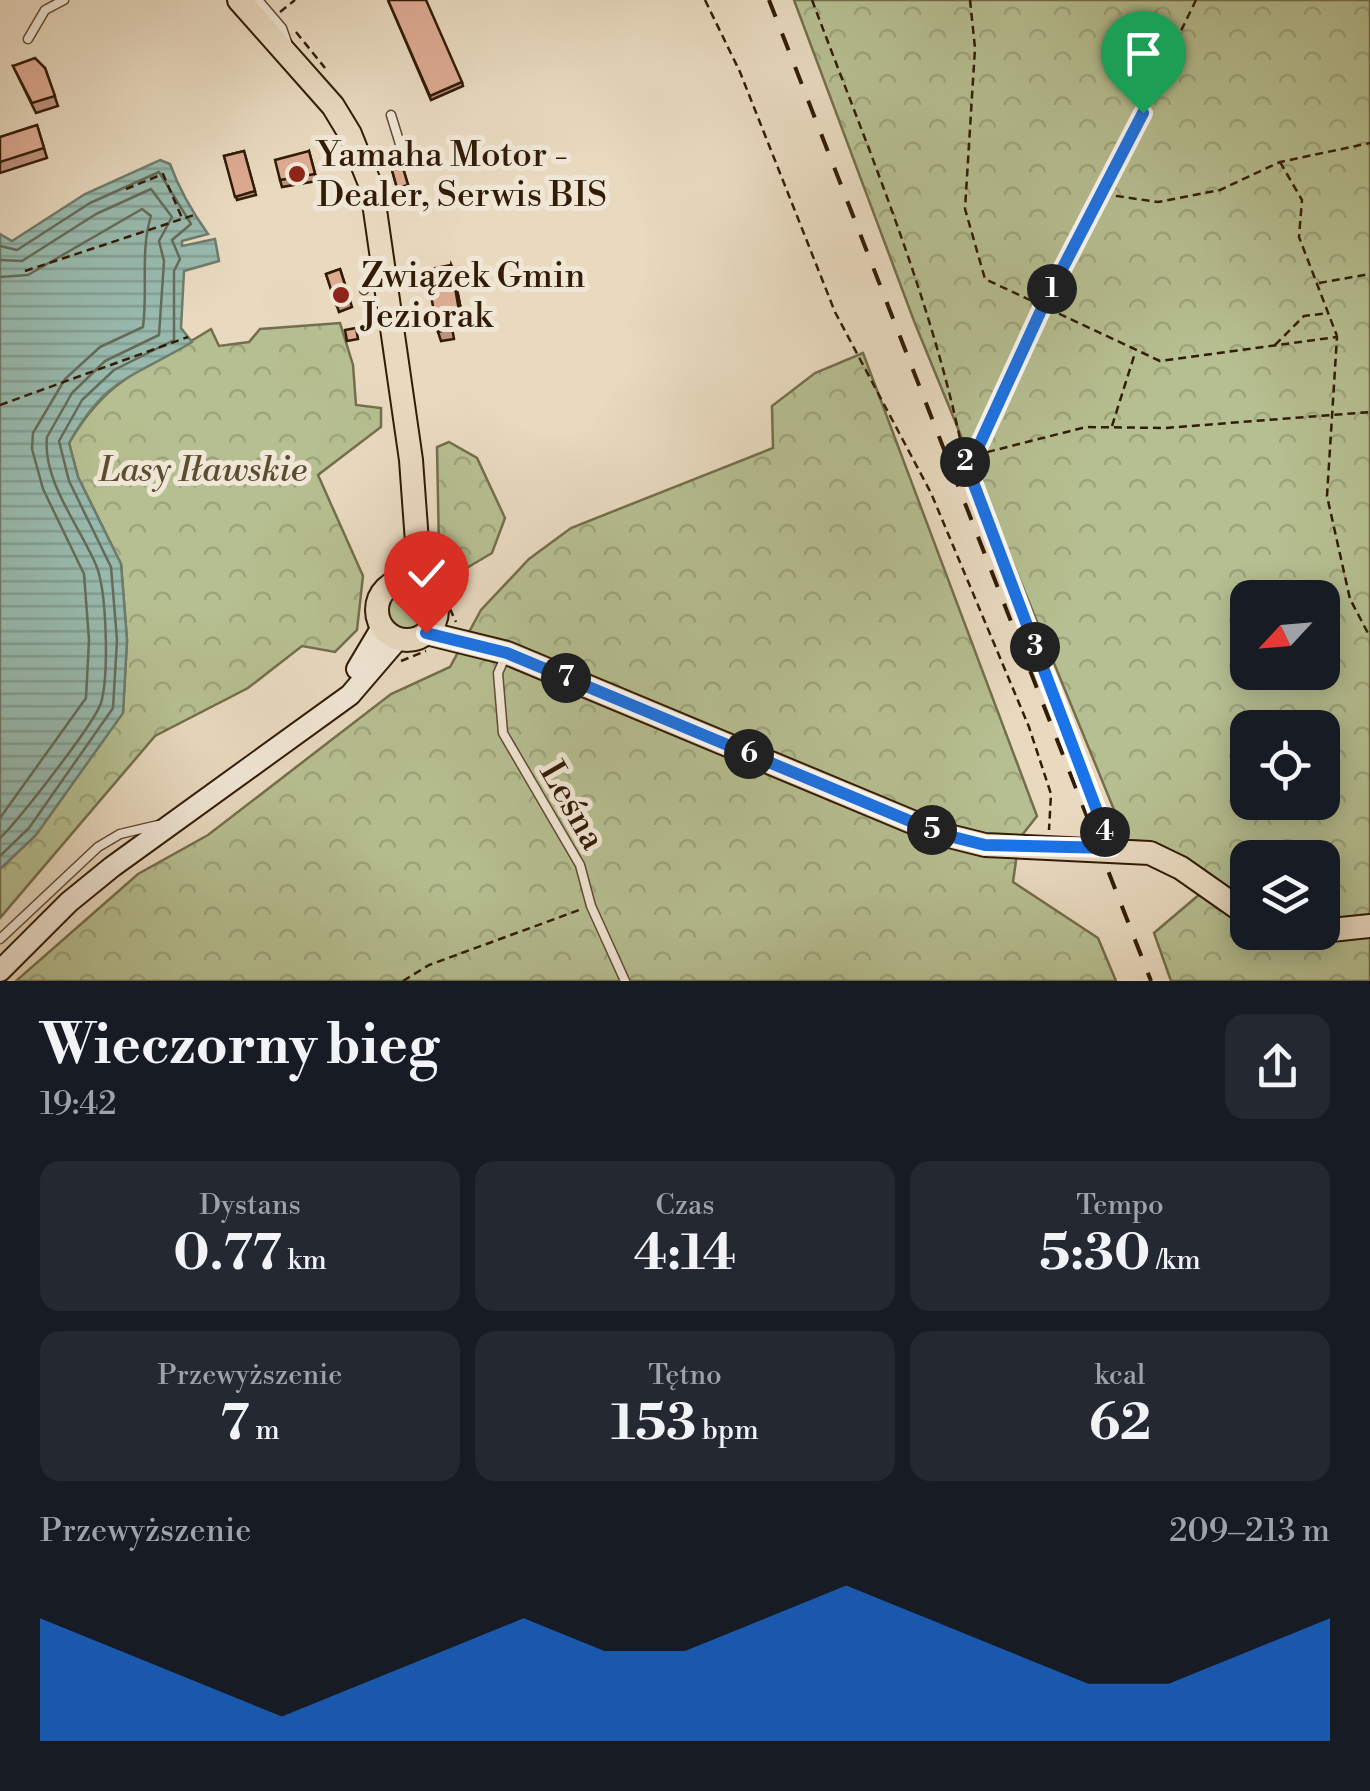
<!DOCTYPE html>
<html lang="pl">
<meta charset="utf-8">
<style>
body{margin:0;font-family:"Libre Bodoni",serif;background:#242831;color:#f1f3f6;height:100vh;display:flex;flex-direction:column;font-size:38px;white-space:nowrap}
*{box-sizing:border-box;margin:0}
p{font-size:32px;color:#9ea1a6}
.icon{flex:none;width:55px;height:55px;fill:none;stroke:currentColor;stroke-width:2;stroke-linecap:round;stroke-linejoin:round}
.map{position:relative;height:981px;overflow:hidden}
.drawer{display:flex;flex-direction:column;background:#171b24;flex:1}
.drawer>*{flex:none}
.needle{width:65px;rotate:244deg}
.fabs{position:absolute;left:1230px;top:580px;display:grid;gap:20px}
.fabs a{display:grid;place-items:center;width:110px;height:110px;border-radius:20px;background:#171b24;box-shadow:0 5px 25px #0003;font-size:50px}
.pin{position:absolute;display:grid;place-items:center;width:85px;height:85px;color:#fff;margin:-102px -42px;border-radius:50% 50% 50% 0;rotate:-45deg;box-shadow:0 0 10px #0007}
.pin .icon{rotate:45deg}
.km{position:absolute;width:50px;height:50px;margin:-25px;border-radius:50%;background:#222;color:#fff;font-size:28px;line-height:50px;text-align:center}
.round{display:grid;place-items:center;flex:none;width:105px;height:105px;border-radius:20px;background:#242831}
.headline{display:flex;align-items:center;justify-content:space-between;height:170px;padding:0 40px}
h1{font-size:55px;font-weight:800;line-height:75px}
.figures{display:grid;grid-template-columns:repeat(3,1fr);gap:15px;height:170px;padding:10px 40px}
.figures div{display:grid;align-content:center;border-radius:20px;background:#242831;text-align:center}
.figures b{font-size:50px;font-weight:800}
.figures small{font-size:28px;font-weight:400}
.figures p{font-size:28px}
.chart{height:280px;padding:20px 40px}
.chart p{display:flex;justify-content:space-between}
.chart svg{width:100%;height:180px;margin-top:10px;fill:#1a73e8;opacity:.7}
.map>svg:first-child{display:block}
.green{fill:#b6bf91;stroke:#746e4c;stroke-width:2.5}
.forest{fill:url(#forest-crowns);stroke:#746e4c;stroke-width:2.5;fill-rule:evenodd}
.water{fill:url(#water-rules);stroke:#6f7b6b;stroke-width:2.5}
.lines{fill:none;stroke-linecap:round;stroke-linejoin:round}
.shore{stroke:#656b5a;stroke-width:2.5}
.service-casing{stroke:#604b34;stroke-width:11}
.secondary-casing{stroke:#321c06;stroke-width:24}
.primary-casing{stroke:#321c06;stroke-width:26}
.path{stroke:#321c06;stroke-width:2.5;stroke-dasharray:8 5;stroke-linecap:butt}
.service{stroke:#f0e6d5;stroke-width:8}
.secondary{stroke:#f0e6d5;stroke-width:20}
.primary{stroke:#e8d9bf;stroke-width:22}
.rail{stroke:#321c06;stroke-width:4;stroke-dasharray:18 18;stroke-linecap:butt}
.wall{fill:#be927e;stroke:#321c06;stroke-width:2.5}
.shaded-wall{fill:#9b7766;stroke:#321c06;stroke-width:2.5}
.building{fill:#ddaa92;stroke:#321c06;stroke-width:2.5}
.route-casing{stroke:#fff;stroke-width:20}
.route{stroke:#1a73e8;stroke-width:12}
.poi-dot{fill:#8f2418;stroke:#f0e6d5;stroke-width:4}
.labels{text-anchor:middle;stroke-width:10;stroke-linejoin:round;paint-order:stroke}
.poi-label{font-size:35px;fill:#321c06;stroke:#f0e6d5;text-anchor:start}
.park-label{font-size:35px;font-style:italic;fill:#5a4d30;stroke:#f0e6d5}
.street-label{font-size:35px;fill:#321c06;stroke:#f0e6d5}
</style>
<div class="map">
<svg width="1370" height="981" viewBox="0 0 1370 981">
<defs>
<pattern id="forest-crowns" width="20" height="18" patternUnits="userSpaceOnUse" patternTransform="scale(2.5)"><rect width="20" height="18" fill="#b6bf91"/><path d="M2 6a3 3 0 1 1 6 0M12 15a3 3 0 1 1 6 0" fill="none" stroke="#9da47c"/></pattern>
<pattern id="water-rules" width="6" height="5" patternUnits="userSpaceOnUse" patternTransform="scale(2.5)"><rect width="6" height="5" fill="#98baae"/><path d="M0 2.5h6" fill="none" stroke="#839f94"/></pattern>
</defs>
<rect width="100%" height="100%" fill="#e8d9bf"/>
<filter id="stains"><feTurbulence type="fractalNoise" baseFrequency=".002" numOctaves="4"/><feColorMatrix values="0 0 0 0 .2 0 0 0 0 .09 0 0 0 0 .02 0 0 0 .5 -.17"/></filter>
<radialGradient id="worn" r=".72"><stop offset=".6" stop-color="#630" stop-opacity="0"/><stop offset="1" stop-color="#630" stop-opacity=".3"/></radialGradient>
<path class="green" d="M386 610a20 20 0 1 1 40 0a20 20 0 1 1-40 0Z"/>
<path class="forest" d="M794,0H1370V981H1171L1154,933L1214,882L1126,839L914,321ZM1248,598H1322V672H1248ZM1248,728H1322V802H1248ZM1248,858H1322V932H1248Z
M340,323L353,365L356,405L381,408V427L318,475L363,576L357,630L335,652L302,646L248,688L155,736L0,918V869L36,835L123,712L127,640L121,564L78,477L69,443C109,374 146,370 211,329L219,346L249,342L260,329Z
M863,353L1037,816L1019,839L1013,882L1098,938L1116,981H16L138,874L208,835L391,694L450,667L481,610L529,559L571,528L773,448L772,406L815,373Z
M449,442L477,458L505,518L492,553L460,572L439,550L437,447Z"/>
<path class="water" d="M160,160L170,164C179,189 193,213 208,234L182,241V246L215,239L219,261L184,271L181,328L192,342C131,379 107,376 69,443L78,477L121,564L127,640L123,713L36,835L0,869V234L12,241L85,194Z"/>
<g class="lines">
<path class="shore" d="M0,246L17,250L90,203L159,172L191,224L172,240L180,259L174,271V340L114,370L82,400L59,441L69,481L111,567L117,640L113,708L29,828L0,856
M0,260L22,261L96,214L151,189L172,217L159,241L164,261L159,335L105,361L72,393L47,437C42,480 80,527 96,565C107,591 109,675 101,703C94,724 18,821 0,838
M0,277L28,275L142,209L151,216C140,251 148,290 143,327L100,347L65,379L33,433L32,449L43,489L84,574L89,640L86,698L0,818"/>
<defs>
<path id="service" d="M258,0L282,28L287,42
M28,39L45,10L64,0
M369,168L404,157L391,115
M364,290L370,281L383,277
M505,657L498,673L503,733L580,865L591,906L625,981
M0,939L98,847L120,834L158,825"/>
<path id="secondary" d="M357,669L382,627
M0,971L69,902L112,867L350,695L398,639"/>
<path id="primary" d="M239,0L333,106L350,134L372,189L411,460L420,583
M377 610a30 30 0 1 1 60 0a30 30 0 1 1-60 0Z
M426,633L507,653L941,834L985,845L1150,853L1181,868L1248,915
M1322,931L1370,926"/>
</defs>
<use href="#service" class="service-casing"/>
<use href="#secondary" class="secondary-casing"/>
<use href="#primary" class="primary-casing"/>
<path class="path" d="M705,0L740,72L835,312L931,493L1029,727L1051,794L1049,830
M812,0C868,149 933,301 964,458L1086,427L1165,428L1370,412
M970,0L975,48L965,209L985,279L1160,361L1337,337L1327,496L1350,599L1370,637
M280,12L295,0
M296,32L325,68
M1280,162L1302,200L1299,237L1337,336
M126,189L163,174L182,218
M1103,194L1158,202L1220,190L1280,162L1370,143
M25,271L197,214
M1319,283L1370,274
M1275,345L1304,316L1328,313
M0,405L188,337
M1112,426L1135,353
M976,451L1196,0
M964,459L1105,830
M439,585L456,622
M401,661L426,651
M403,981L429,965L582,909"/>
<use href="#service" class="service"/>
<use href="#secondary" class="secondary"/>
<use href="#primary" class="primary"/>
<path class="rail" d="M769,0L1151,981"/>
</g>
<path class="wall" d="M388,0L462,82L463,86L431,100Z
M13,66L45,68L58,106L36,113Z
M37,125L47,158L0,173V137Z
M244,151L256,195L237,200L224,156Z
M309,151L317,181L282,187L280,180Z
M403,168L410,192L399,195L392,170Z
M451,265L454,274L464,325L452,328L454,339L441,341L438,332Z
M340,269L352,307L339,312L326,274Z"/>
<path class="shaded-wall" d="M451,265L454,274L464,325L460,316Z"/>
<path class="building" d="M388,0H426L462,82L430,96Z
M35,58L45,68L55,96L32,103L13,66Z
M37,125L44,148L0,162V137Z
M244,151L255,191L235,197L224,156Z
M309,151L315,174L280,180L275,160Z
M403,168L408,185L397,188L392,170Z
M451,265L460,316L448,318L450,329L438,332L426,270Z
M340,269L350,300L336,305L326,274Z
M356,328L358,339L347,341L345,330Z"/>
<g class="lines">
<defs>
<path id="route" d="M426,633L507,653L941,834L985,845L1111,848L964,458L976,452L1043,306L1143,113"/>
</defs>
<use href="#route" class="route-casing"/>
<use href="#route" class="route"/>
</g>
<g class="poi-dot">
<circle cx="297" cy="174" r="10"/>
<circle cx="341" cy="295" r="10"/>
</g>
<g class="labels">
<g class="poi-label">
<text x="317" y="166">Yamaha Motor -<tspan x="317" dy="40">Dealer, Serwis BIS</tspan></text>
<text x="361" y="287">Związek Gmin<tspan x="361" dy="40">Jeziorak</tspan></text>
</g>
<g class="park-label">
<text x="203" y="481">Lasy Iławskie</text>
</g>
<g class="street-label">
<text transform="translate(573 805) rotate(60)" y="12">Leśna</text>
</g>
</g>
<rect width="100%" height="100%" filter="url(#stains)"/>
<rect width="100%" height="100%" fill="url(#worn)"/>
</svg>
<div class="fabs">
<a><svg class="needle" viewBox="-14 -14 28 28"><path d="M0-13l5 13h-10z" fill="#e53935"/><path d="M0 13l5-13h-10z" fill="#9ea1a6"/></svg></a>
<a><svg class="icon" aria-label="locate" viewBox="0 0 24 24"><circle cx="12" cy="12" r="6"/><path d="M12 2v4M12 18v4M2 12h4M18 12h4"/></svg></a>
<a><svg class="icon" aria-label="layers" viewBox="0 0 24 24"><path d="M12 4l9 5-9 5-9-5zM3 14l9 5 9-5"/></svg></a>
</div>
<div class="pin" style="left:1143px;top:113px;background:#1e9e55"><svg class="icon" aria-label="arrive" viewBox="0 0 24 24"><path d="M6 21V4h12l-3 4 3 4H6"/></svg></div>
<div class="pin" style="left:426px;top:633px;background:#d93025"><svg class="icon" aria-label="check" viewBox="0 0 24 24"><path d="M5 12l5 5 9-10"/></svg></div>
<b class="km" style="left:1052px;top:289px">1</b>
<b class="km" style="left:965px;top:462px">2</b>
<b class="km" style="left:1035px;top:647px">3</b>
<b class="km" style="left:1105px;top:832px">4</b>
<b class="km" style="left:932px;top:830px">5</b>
<b class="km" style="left:749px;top:754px">6</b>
<b class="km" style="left:566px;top:678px">7</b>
</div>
<section class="drawer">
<div class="headline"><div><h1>Wieczorny bieg</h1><p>19:42</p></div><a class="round"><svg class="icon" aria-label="share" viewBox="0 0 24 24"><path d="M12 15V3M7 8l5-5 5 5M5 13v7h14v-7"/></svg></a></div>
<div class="figures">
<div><p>Dystans</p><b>0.77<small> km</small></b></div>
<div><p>Czas</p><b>4:14</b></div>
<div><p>Tempo</p><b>5:30<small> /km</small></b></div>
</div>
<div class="figures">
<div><p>Przewyższenie</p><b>7<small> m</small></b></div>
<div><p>Tętno</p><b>153<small> bpm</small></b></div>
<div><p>kcal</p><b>62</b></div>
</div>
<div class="chart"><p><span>Przewyższenie</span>209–213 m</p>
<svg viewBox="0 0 160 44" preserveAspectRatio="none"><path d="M0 44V14L10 22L20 30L30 38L40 30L50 22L60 14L70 22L80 22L90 14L100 6L110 14L120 22L130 30L140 30L150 22L160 14V44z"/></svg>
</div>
</section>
